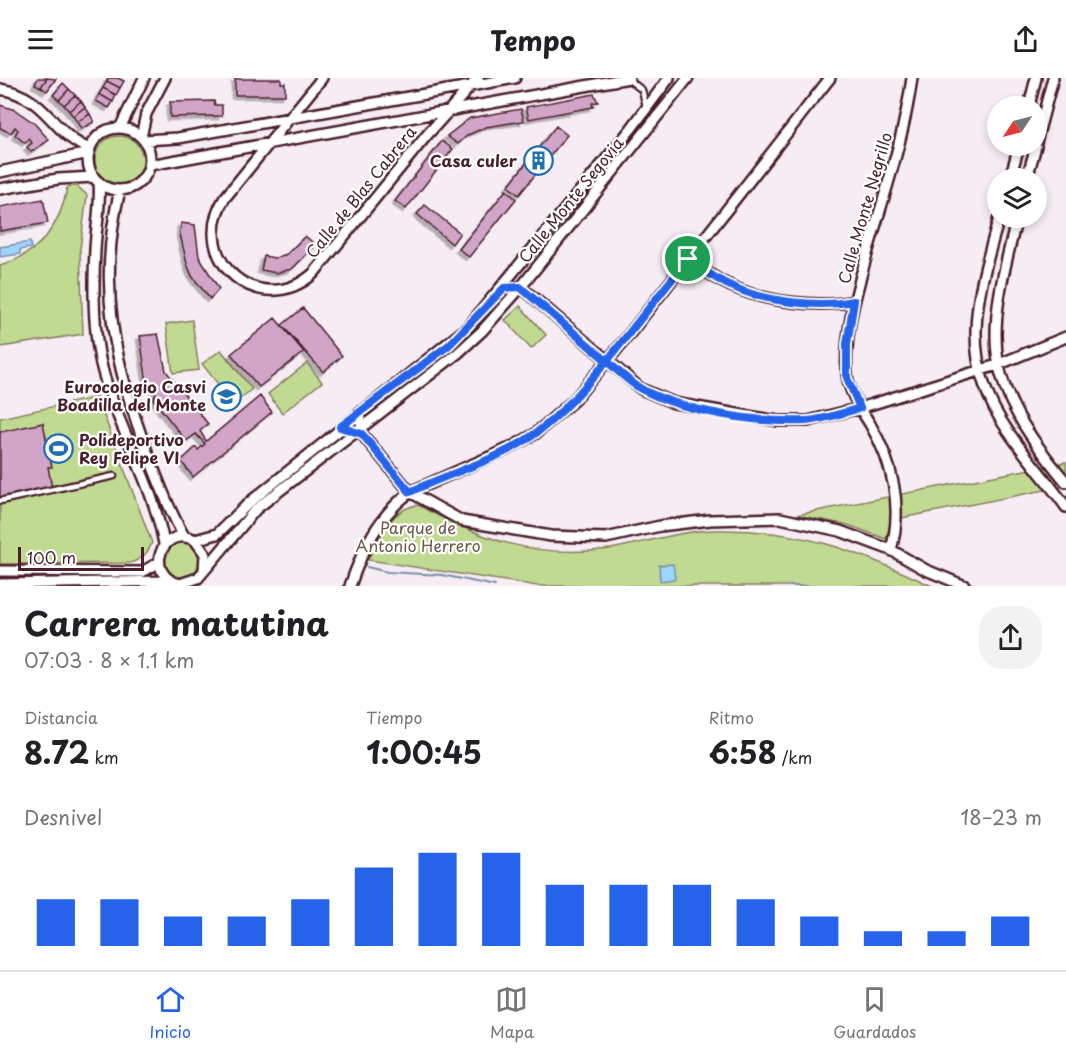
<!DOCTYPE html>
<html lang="es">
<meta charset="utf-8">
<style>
body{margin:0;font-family:"Playpen Sans",sans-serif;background:#f2f2f2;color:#202124;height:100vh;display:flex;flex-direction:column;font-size:22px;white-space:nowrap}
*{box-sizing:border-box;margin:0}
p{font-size:20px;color:#757577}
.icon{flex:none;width:33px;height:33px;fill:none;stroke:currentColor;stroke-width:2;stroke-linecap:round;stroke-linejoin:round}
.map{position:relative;height:508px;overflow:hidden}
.details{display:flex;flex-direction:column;background:#fff;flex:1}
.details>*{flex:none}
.needle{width:39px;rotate:235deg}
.fabs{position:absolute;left:987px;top:18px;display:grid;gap:12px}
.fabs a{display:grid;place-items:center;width:60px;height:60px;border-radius:50%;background:#fff;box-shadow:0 3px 9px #0003;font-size:30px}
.scale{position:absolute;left:18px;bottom:15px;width:126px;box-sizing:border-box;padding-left:6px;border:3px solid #4a1f2b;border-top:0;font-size:16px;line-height:21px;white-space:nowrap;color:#4a1f2b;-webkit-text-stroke:4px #fff;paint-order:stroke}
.pin{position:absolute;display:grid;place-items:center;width:51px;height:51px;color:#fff;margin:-26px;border:3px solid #fff;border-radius:50%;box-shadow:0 2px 6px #0007}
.round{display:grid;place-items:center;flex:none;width:63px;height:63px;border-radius:24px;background:#f2f2f2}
.head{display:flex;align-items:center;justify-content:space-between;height:102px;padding:0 24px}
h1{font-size:33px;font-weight:700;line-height:45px}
.metrics{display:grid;grid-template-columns:repeat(3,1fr);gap:9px;height:102px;padding:6px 24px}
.metrics div{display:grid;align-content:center}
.metrics b{font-size:30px;font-weight:700}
.metrics small{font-size:16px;font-weight:400}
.metrics p{font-size:16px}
.chart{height:168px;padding:12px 24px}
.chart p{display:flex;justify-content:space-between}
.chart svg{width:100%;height:108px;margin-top:6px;stroke:#2563eb;stroke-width:6}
header{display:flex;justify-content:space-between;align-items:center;height:78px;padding:0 24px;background:#fff;font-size:27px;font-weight:700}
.tab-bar{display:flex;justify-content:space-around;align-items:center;height:84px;border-top:2px solid #e0e0e0;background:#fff;font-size:16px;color:#757577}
.tab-bar a{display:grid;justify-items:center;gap:3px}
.tab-bar .selected{color:#2563eb}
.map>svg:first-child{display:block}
.green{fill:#c1da91;stroke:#867c5e;stroke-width:1.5}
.water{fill:#9cd6fc;stroke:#7b8da8;stroke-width:1.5}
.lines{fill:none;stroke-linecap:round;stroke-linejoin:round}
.stream{stroke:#7b8da8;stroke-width:2}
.building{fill:#d1a5c8;stroke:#4a1f2b;stroke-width:1.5;filter:url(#shadow)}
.service-casing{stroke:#4a1f2b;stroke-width:9}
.minor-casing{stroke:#4a1f2b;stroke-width:14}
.service{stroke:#fff;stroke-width:4.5}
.minor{stroke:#fff;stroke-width:9}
.route-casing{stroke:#fff;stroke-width:12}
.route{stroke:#2563eb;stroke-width:8}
.labels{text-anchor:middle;stroke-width:4.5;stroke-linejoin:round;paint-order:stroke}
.poi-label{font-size:16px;font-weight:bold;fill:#4a1f2b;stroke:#fff;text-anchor:end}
.street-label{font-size:16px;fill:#4a1f2b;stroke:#fff}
.park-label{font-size:16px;fill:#6e574a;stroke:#fff}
</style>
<header><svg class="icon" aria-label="menu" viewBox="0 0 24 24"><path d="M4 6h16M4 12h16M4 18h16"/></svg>Tempo<svg class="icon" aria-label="share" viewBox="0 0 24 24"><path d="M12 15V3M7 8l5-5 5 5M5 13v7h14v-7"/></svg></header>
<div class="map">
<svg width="1066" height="508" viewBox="0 0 1066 508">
<defs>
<filter id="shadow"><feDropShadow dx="-3.5" dy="3.5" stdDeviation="0" flood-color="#0004"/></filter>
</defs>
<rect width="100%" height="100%" fill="#f6edf4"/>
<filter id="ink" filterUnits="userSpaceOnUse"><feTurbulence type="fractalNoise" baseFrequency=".0167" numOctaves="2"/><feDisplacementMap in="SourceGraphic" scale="12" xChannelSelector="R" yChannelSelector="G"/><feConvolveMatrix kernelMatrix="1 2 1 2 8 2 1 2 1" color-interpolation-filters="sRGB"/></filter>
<g filter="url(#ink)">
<path class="green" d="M95 82a24 24 0 1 1 48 0a24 24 0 1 1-48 0Z
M70,108H77L87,117L80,171L83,256L0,269V188C38,176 60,150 67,110Z
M520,228L546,257L531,271L505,242Z
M192,242L199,292L173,295L166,246Z
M221,272L252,311L234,326L202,286Z
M307,285L322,304L282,335L268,316Z
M97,319L152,465C147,476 142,481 130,485L0,486V340Z
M1066,384V408L891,442L886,461L848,447L796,437Z
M418,427C482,462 536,481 610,471C646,465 680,452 718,452C801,451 858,473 932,508H538L368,482C378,460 392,430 418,427Z
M165 482a17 17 0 1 1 34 0a17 17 0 1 1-34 0Z"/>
<path class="water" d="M30,164L31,170L20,172V176L0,179V169Z
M673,486L675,501L660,503L659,487Z"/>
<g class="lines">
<path class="stream" d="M367,489L387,494L442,497L495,508
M789,508H857"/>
</g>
<path class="building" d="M38,0H47L41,9L35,6Z
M47,0L56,1L47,13L41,9Z
M108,0H118L124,3L120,10L107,3Z
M235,1H281V5H285V17H235Z
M107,3L120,10L116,17L103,10Z
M63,5L69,11L59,22L53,17Z
M103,10L116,17L113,24L99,16Z
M69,11L75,17L64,27L59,22Z
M99,16L113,24L109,30L96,23Z
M594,16L598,24L592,25L593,29L529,41L526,29Z
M75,17L81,23L69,33L64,27Z
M81,23L85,29L73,38L69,33Z
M214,23L215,27H222V38L170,39V24Z
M0,27L15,32L34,45L49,62L31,74L27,69L32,65L29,61L25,65L15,57L18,52L15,49L11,55L0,50Z
M85,29L90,36L77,44L73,38Z
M521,31L524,43L486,49L468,57L458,66L447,58L470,40Z
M90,36L94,44L81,51L77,44Z
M556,48L567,57L519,117L508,108Z
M442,63L453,71L406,131L395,123Z
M506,112L516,121L469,179L459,171Z
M43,121L48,145L0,153V129Z
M425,127L460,155L452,166L417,136Z
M181,145L195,147L199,179L219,211L210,221L192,198L187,186L180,156Z
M305,158L316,167L292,191L276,195L261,192L264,178L275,180L287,176Z
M303,230L342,278L323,294L282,247Z
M275,240L304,274L259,309L231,276Z
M158,256L166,293L208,346L200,353L206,363L260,318L272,334L193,399L181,383L196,369L198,372L205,366L196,356L186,363L153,321L156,317L152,305L147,306L140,258Z
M43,345L52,389H48L52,410L0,421V354Z"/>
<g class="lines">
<defs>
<path id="service" d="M629,2L642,12L646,28
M0,423L114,398"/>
<path id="minor" d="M322,0L224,121C187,182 261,243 314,195L427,57L478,0
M0,11C49,19 52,57 90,71
M1029,28L1036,0
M120,50L144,0
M88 81a31 31 0 1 1 62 0a31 31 0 1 1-62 0Z
M141,59L146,36L165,0
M144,62L178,60L515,0
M1036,64L1053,0
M150,87L629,0
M0,94L89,75
M1010,100L1019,68
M1027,100L1036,68
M99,104C101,128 96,149 95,172C93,209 93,250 101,286C116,348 153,404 164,466
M0,111L58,101L94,99
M120,112C96,208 115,289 149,379C160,406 169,433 184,458
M999,140C977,218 957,280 1008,353C1026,380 1048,403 1066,429
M1017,140C985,264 981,302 1066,404
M688,181C702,191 715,201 731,208C765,224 818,230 854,223
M515,209H521L641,311L674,325L778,343H808L860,330L997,287L1066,259
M360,334L362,356L410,414L462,443L551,458L606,460L660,448L710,442L780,440L840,453L891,472L926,492L965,508
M195,462L217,456L250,424L468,249L631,51L669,0
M891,472C903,429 893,385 870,346C861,332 849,314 847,297C844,255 856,216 867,176C884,118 904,60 912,0
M0,493L142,494L158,485
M204,493L205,476L195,462C161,445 143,498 180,506L198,500L256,431L458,275L482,253L521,209L688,0
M0,506L171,503
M350,508C363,470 378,439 410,414L508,371L535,356L574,322L624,263L830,0"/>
</defs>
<use href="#service" class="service-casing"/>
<use href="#minor" class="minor-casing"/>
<use href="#service" class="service"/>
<use href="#minor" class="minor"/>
</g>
</g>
<g class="lines" filter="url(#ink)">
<defs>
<path id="route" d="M688,181L607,283L520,209L504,210L449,267L340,349L362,356L410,414C451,394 500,382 536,355C563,335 585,309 607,283C618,293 630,305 643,312C686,334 757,345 806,343C823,342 843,335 860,330L847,300V266L854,223C818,230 765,224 731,208C715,201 702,191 688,181"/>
</defs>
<use href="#route" class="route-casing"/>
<use href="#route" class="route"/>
</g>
<defs>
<symbol id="building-ring" viewBox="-11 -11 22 22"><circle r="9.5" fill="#fff" stroke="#1f6fb2" stroke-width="1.5"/><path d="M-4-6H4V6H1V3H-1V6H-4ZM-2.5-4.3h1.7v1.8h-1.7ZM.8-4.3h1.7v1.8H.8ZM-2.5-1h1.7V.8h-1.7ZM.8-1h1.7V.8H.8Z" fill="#1f6fb2"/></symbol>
<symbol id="school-ring" viewBox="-11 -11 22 22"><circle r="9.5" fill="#fff" stroke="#1f6fb2" stroke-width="1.5"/><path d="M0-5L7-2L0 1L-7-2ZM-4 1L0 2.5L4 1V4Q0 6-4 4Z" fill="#1f6fb2"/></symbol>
<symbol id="stadium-ring" viewBox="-11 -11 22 22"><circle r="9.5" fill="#fff" stroke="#1f6fb2" stroke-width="1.5"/><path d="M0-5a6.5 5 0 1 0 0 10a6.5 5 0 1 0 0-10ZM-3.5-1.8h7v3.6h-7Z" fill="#1f6fb2"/></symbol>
</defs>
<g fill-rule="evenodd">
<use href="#building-ring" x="522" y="66" width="33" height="33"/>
<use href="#school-ring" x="210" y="302" width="33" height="33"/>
<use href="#stadium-ring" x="42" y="354" width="33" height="33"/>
</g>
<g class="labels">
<g class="poi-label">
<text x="517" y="89">Casa culer</text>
<text x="206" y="315">Eurocolegio Casvi<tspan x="206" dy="18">Boadilla del Monte</tspan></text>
<text x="79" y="368" text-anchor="start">Polideportivo<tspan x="79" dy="18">Rey Felipe VI</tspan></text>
</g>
<g class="street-label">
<text transform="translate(361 114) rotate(-51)" y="6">Calle de Blas Cabrera</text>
<text transform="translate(571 122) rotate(-51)" y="6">Calle Monte Segovia</text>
<text transform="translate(865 130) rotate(-74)" y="6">Calle Monte Negrillo</text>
</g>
<g class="park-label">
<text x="418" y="456">Parque de<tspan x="418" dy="18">Antonio Herrero</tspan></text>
</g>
</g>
</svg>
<div class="fabs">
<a><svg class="needle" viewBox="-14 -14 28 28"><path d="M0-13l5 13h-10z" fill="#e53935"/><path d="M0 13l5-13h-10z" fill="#757577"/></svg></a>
<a><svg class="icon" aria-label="layers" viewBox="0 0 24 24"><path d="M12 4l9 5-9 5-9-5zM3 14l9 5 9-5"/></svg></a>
</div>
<div class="scale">100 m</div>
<div class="pin" style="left:688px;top:181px;background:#1e9e55"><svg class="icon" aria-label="arrive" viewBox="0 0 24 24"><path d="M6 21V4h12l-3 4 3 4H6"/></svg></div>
</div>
<section class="details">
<div class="head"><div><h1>Carrera matutina</h1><p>07:03 · 8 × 1.1 km</p></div><a class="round"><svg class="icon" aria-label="share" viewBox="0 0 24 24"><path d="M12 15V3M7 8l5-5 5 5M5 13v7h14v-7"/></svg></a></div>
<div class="metrics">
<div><p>Distancia</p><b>8.72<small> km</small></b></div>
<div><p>Tiempo</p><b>1:00:45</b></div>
<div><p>Ritmo</p><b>6:58<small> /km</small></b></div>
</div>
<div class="chart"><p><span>Desnivel</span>18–23 m</p>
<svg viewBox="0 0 160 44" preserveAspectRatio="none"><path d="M5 44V25M15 44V25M25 44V32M35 44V32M45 44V25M55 44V12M65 44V6M75 44V6M85 44V19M95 44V19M105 44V19M115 44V25M125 44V32M135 44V38M145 44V38M155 44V32"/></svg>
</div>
</section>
<nav class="tab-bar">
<a class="selected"><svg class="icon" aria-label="home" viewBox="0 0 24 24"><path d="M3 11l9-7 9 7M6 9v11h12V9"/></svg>Inicio</a>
<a><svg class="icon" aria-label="map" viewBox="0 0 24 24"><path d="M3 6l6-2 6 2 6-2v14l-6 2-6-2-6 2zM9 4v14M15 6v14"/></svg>Mapa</a>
<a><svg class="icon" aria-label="saved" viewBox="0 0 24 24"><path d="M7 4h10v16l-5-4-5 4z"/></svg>Guardados</a>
</nav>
